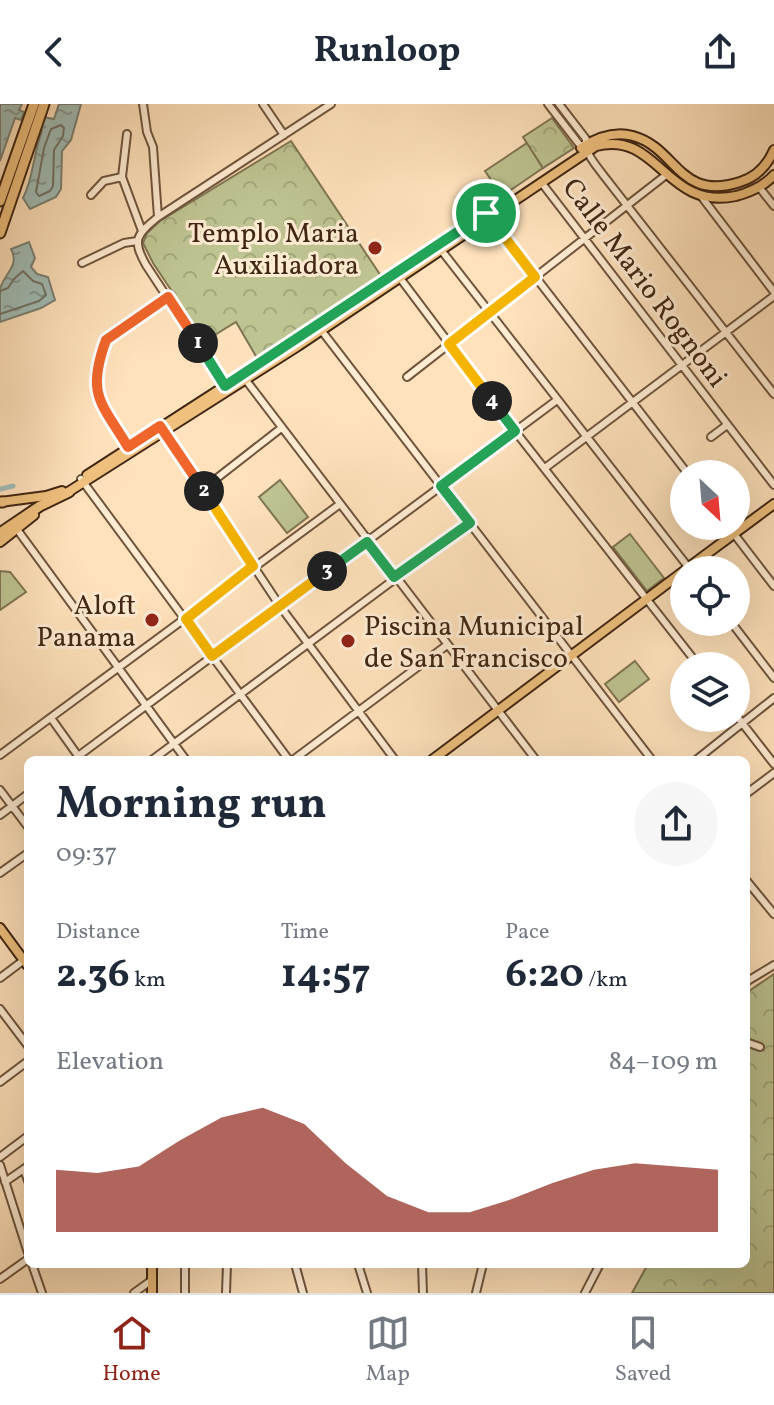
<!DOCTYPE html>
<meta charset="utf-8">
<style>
body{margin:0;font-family:Vollkorn,serif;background:#f6f6f7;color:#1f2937;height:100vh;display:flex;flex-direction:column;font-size:30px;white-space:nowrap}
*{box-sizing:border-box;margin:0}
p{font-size:26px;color:#747a83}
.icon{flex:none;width:44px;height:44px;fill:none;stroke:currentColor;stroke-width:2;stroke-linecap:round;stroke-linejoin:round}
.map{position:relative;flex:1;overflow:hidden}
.details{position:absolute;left:24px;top:652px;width:726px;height:512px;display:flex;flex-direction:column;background:#fff;border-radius:12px;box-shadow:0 8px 32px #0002}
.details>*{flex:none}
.needle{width:52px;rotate:154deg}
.buttons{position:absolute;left:670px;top:356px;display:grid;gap:16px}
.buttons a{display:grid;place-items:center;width:80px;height:80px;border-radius:50%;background:#fff;box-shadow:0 8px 32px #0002;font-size:40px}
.pin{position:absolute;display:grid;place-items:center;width:68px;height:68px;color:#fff;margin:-34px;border:4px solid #fff;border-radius:50%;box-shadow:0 2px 8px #0007}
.km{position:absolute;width:40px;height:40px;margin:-20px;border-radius:50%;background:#222;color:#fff;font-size:22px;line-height:40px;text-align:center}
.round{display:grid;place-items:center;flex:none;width:84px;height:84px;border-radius:42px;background:#f6f6f7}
.headline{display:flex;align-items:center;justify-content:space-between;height:136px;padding:0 32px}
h1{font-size:44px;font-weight:700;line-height:60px}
.metrics{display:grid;grid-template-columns:repeat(3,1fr);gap:12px;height:136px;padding:8px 32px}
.metrics div{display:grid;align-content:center}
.metrics b{font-size:40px;font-weight:700}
.metrics small{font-size:22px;font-weight:400}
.metrics p{font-size:22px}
.chart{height:224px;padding:16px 32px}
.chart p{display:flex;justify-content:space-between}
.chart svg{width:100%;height:144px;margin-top:8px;fill:#8f2418;opacity:.7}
header{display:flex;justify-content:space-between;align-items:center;height:104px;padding:0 32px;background:#fff;font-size:36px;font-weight:700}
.tabs{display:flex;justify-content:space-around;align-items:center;height:112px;border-top:2px solid #e0e1e3;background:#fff;font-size:22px;color:#747a83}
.tabs a{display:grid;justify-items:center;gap:4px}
.tabs .selected{color:#8f2418}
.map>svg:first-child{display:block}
.green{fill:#bec492;stroke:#7f7552;stroke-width:2}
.forest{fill:url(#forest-crowns);stroke:#7f7552;stroke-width:2}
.water{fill:url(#water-ripples);stroke:#7a8175;stroke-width:2}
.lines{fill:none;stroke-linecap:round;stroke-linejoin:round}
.shore{stroke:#707265;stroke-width:2}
.canal{stroke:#a1bdb7;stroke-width:5}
.minor-casing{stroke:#70553d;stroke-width:10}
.major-casing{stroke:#402613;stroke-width:12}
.highway-casing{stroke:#402613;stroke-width:13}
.minor{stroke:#ffecd3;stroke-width:6}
.major{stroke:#f0c17e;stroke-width:8}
.highway{stroke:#f0c17e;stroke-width:9}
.split-1-casing{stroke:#fff;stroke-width:16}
.split-2-casing{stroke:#fff;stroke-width:16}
.split-3-casing{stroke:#fff;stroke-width:16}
.split-4-casing{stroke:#fff;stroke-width:16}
.split-5-casing{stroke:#fff;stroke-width:16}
.split-1{stroke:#22a559;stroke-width:10}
.split-2{stroke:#f0652b;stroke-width:10}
.split-3{stroke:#f5b400;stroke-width:10}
.split-4{stroke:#22a559;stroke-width:10}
.split-5{stroke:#f5b400;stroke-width:10}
.poi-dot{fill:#8f2418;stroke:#ffecd3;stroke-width:3}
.labels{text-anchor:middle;stroke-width:6;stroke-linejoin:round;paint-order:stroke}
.poi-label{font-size:28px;fill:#402613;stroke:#ffecd3;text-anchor:end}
.street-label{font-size:28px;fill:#402613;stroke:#ffecd3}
</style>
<header><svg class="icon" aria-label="back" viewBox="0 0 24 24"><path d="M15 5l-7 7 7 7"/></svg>Runloop<svg class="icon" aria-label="share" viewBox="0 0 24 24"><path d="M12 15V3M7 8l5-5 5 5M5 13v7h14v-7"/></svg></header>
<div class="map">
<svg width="774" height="1189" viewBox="0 0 774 1189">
<defs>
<pattern id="forest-crowns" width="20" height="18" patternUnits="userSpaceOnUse" patternTransform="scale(2)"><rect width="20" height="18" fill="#bec492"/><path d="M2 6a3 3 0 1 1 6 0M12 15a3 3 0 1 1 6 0" fill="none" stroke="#a4a87d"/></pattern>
<pattern id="water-ripples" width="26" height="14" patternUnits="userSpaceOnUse" patternTransform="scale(2)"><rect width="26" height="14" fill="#a1bdb7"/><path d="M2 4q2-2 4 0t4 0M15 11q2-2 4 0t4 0" fill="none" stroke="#859994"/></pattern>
</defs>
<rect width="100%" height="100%" fill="#ffe2bc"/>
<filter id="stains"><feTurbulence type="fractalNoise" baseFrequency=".0025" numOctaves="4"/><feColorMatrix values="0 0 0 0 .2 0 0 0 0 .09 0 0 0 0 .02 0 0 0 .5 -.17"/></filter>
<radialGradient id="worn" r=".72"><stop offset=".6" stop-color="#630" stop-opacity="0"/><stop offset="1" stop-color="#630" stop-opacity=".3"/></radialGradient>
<path class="green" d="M527,39L543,64L502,92L485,67Z
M280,376L308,413L287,429L259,393Z
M630,430L664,474L647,487L613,443Z
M0,467L10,468L26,488L0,506Z
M635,557L649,575L619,598L605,580Z"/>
<path class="forest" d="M552,14L574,44L543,64L523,33Z
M291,37L381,172L257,254L236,218L205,237L153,159L143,139L147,129L160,117Z
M774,870V1189H632L648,1160H746V889Z"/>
<path class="water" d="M0,0H22L19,6L24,8L21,16L15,14L0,57Z
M59,0H81L71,36L62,47L61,85L56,93L30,105L23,94C34,73 33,49 42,27L40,22L43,13L54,15Z
M29,138L35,154L31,163L37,170L48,173L55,196L41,204L0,218C0,209 0,195 0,185C4,169 20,163 11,145Z"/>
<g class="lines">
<path class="shore" d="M61,21L64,24L63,32L54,46L53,82L50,87L39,92L36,88L44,44L51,25Z
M0,187L8,184L14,175L23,167L33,177L42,180L46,191L39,197L0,210"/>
<path class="canal" d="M0,385L13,382"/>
<defs>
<path id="minor" d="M143,0L147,28L153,43L158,113
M263,0L284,31
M548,0L579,40L585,42
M559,0L586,35C584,49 596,61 604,72L774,290
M127,30L122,73L142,127
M541,78L774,381
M759,83L774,102
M91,91L104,77L122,73
M701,92L774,188
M486,109L688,370
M438,142L689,464
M82,159L124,139L137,137
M397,170L515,327L699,562
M318,222L652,656
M242,271L536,656
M407,273L666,71
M228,286L146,161C132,136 136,131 158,113L331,0
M163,326L280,502L395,656
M711,333L727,321
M128,343L96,292L97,273L104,242L112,230L168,193
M545,364L774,192
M81,375L289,656
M203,385L280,325
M728,422L774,482
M16,424L186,656
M731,518L774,574
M736,611L774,660
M51,614L81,656
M0,651L340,400
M73,656L557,296
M152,656L470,419
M293,656L447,541
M696,656L774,594
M0,686L28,723
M746,690L774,669
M0,711L28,690
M0,769L28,749
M746,776L774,810
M0,874L28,853
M746,878L774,861
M0,905L28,942
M746,938L760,943
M0,978L28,957
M0,1053L28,1032
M0,1061L28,1149
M24,1065L28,1077
M5,1078L28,1062
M32,1160L42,1189
M295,1160L303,1189
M358,1160L367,1189
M422,1160L423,1189
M0,1175L28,1155
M134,1189L152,1176
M185,1189V1160
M226,1189L227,1160
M476,1189L483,1160
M585,1189L600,1160"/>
<path id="major" d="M581,44C596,34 614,27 633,32C677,44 679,98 740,78C757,73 767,62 774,46
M87,371L217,287
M65,390L298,242L596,42C659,26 665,107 736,92C751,88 764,82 774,71
M0,398L46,392L62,387
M0,438L34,411
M685,466L774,400
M432,656L684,467
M0,824L28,862
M152,1189V1160"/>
<path id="highway" d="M0,97L34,0
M0,129L44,0
M0,398H3
M0,429L40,402L69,388"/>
</defs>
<use href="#minor" class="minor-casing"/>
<use href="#major" class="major-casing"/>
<use href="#highway" class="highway-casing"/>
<use href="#minor" class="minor"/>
<use href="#major" class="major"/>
<use href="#highway" class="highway"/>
</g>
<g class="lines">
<defs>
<path id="split-1" d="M198,239L225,282L486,109"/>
<path id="split-2" d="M198,239L168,193L106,236C86,291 101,298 128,343L160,322L204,387"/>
<path id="split-3" d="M204,387L253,462L186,515L212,552L327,467"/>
<path id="split-4" d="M327,467L367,438L394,473L470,419L441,382L515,327L492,297"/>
<path id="split-5" d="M486,109L535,173L449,240L492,297"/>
</defs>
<use href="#split-1" class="split-1-casing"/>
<use href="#split-2" class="split-2-casing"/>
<use href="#split-3" class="split-3-casing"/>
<use href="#split-4" class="split-4-casing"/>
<use href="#split-5" class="split-5-casing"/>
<use href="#split-1" class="split-1"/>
<use href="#split-2" class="split-2"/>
<use href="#split-3" class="split-3"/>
<use href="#split-4" class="split-4"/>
<use href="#split-5" class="split-5"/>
</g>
<g class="poi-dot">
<circle cx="375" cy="144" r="8"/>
<circle cx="152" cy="516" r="8"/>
<circle cx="348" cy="537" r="8"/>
</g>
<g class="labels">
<g class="poi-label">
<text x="359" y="138">Templo Maria<tspan x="359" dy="32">Auxiliadora</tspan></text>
<text x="136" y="510">Aloft<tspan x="136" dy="32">Panama</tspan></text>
<text x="364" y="531" text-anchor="start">Piscina Municipal<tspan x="364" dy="32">de San Francisco</tspan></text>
</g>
<g class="street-label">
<text transform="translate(646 178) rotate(53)" y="10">Calle Mario Rognoni</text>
</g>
</g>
<rect width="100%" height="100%" filter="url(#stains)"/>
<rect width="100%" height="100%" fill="url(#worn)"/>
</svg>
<div class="buttons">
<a><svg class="needle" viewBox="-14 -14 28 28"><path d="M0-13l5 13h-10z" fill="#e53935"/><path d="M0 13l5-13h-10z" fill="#747a83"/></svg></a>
<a><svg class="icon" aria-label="locate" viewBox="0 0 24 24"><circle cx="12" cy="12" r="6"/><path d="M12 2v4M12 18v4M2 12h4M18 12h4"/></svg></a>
<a><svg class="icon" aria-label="layers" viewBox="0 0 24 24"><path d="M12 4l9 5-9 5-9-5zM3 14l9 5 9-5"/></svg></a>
</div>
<div class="pin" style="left:486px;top:109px;background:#1e9e55"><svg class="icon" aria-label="arrive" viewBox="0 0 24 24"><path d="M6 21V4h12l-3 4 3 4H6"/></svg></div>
<b class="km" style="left:198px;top:239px">1</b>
<b class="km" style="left:204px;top:387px">2</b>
<b class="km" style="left:327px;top:467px">3</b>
<b class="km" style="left:492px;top:297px">4</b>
<section class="details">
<div class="headline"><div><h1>Morning run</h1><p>09:37</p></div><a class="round"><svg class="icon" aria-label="share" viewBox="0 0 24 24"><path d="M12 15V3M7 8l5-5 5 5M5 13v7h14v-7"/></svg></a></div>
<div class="metrics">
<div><p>Distance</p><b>2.36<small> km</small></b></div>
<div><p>Time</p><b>14:57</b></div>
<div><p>Pace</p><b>6:20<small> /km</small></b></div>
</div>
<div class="chart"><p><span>Elevation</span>84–109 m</p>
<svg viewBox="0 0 160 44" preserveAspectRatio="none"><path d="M0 44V25L10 26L20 24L30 16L40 9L50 6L60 11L70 23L80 33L90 38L100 38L110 34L120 29L130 25L140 23L150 24L160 25V44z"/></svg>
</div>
</section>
</div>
<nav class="tabs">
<a class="selected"><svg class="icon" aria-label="home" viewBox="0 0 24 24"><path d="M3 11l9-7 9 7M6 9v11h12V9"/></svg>Home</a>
<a><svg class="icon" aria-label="map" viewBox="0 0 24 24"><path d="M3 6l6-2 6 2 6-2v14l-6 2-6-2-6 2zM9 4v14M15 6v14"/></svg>Map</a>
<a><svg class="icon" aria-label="saved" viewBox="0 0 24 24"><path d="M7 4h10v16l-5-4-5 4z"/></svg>Saved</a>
</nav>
